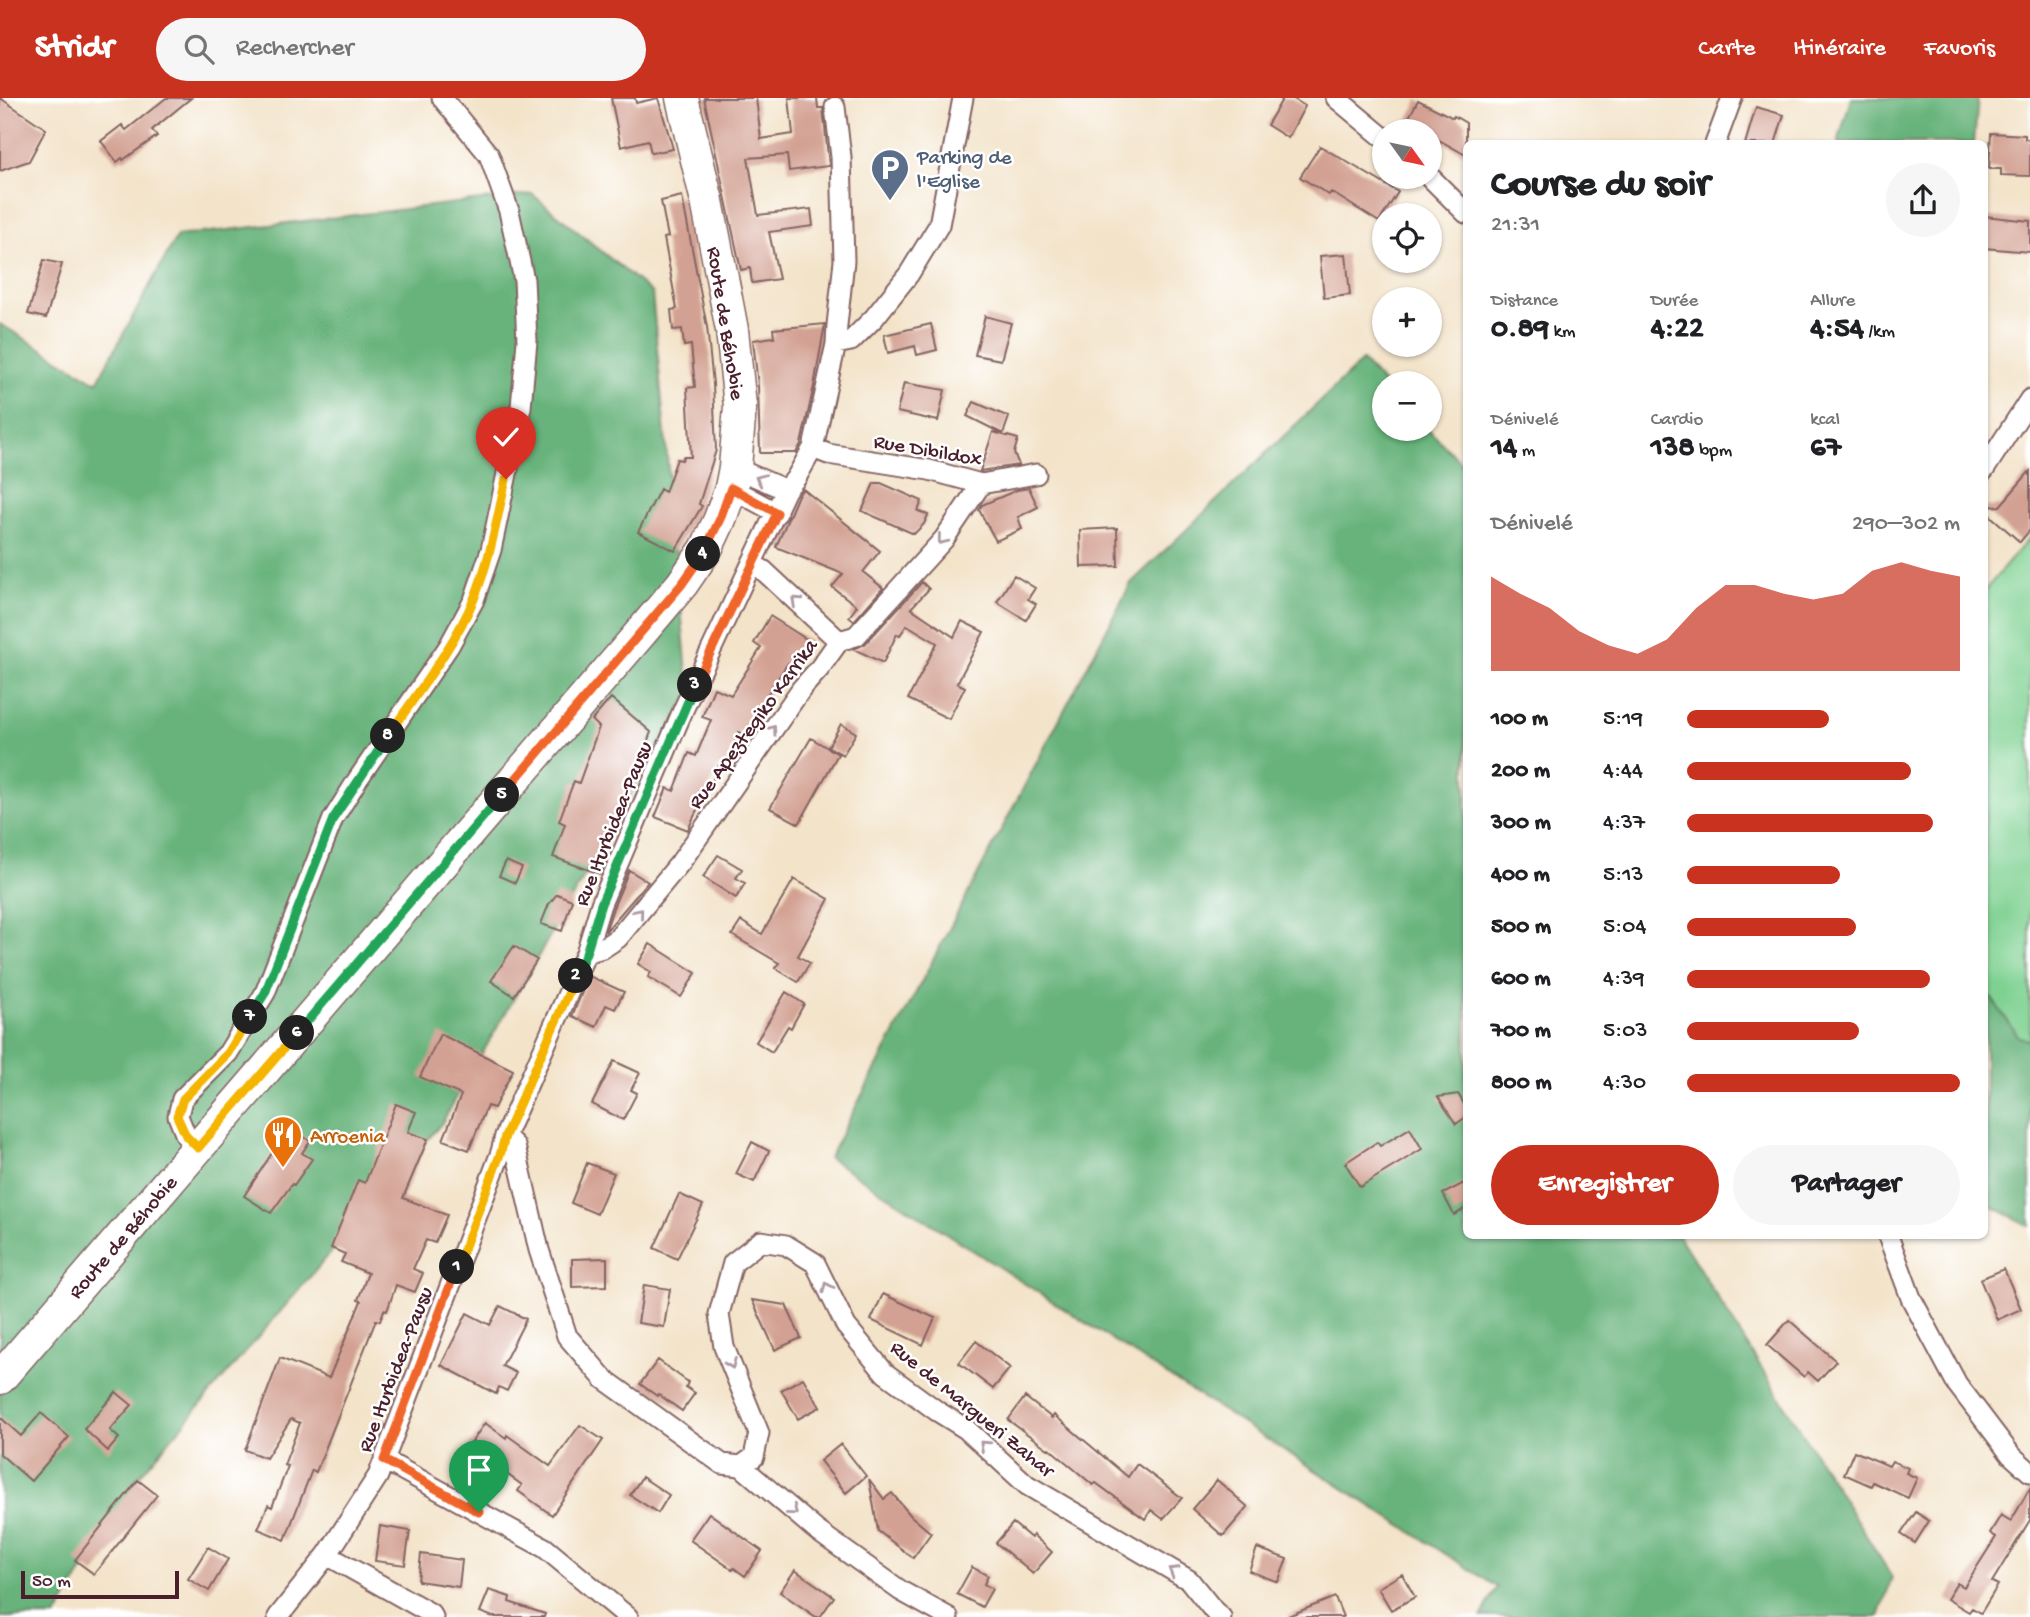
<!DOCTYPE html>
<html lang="fr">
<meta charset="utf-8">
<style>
body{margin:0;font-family:"Gochi Hand",sans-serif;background:#f6f6f6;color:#202124;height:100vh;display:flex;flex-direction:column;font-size:26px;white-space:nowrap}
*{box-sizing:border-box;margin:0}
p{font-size:23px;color:#757577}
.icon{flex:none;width:38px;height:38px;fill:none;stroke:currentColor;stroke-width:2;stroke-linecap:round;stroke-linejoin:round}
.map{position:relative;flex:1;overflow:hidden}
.drawer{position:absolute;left:1463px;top:42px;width:525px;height:1099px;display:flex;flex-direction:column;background:#fff;border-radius:10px;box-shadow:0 2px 5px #0004}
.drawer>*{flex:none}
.needle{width:46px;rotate:123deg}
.fabs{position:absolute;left:1372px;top:21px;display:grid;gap:14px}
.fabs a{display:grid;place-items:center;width:70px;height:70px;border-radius:50%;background:#fff;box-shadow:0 2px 5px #0004;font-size:35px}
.scale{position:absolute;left:21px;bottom:18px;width:158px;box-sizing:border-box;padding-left:7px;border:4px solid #4a1f2b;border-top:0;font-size:19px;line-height:24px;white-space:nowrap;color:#4a1f2b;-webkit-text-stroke:5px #fff;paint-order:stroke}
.pin{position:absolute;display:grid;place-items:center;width:60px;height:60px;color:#fff;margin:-72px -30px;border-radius:50% 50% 50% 0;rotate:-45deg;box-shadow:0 0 7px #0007}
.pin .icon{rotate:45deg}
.km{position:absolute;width:35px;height:35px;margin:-18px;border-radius:50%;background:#222;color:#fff;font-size:19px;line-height:35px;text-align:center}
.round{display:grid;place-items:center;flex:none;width:74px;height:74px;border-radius:37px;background:#f6f6f6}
.head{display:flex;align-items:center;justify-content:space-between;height:119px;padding:0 28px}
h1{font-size:38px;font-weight:800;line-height:52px}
.figures{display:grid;grid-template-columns:repeat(3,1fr);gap:10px;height:119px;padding:7px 28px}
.figures div{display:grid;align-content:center}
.figures b{font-size:30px;font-weight:800}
.figures small{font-size:19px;font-weight:400}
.figures p{font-size:19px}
.chart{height:196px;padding:14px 28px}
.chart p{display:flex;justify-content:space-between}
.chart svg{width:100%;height:126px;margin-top:7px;fill:#c8321e;opacity:.7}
.primary-button{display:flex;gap:14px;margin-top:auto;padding:14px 28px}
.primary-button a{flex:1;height:80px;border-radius:42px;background:#c8321e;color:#fff;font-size:28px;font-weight:800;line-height:80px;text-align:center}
.primary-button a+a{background:#f6f6f6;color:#202124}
ul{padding:0 28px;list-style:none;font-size:23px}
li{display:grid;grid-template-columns:112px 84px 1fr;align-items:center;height:52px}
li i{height:18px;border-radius:9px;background:#c8321e}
header{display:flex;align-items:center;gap:42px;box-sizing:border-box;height:98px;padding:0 35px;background:#c8321e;color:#fff}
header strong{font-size:33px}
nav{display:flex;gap:38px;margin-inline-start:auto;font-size:24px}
.search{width:490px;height:63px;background:#f6f6f6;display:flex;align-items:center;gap:18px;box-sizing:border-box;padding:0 24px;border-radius:38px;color:#757577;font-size:26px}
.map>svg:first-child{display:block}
.green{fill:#7fd192;stroke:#64785e;stroke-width:2}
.forest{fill:#67b37c;stroke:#586954;stroke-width:2}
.building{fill:#d3a193}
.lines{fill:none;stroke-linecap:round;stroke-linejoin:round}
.minor-casing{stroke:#856462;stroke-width:23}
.primary-casing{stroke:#856462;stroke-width:35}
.minor{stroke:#fff;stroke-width:19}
.primary{stroke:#fff;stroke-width:32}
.oneway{stroke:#ae9aa0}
.split-1-casing{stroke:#fff;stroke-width:14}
.split-2-casing{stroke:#fff;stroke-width:14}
.split-3-casing{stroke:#fff;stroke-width:14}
.split-4-casing{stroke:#fff;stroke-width:14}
.split-5-casing{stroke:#fff;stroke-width:14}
.split-6-casing{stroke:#fff;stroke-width:14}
.split-7-casing{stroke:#fff;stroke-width:14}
.split-8-casing{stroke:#fff;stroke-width:14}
.split-9-casing{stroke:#fff;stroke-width:14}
.split-1{stroke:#f0652b;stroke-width:9}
.split-2{stroke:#f5b400;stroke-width:9}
.split-3{stroke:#22a559;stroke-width:9}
.split-4{stroke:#f0652b;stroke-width:9}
.split-5{stroke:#f0652b;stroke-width:9}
.split-6{stroke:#22a559;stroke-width:9}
.split-7{stroke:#f5b400;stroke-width:9}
.split-8{stroke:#22a559;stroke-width:9}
.split-9{stroke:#f5b400;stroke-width:9}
.labels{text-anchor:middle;stroke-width:5;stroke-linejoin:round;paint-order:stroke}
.service-label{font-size:21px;fill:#4e5e75;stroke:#fff;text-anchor:start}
.street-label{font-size:21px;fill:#4a1f2b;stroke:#fff}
.food-label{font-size:21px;fill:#c56008;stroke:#fff;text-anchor:start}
</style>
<header>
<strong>Stridr</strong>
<div class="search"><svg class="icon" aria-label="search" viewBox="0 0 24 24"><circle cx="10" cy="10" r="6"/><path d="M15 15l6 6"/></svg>Rechercher</div>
<nav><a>Carte</a><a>Itinéraire</a><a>Favoris</a></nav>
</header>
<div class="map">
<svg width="2030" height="1519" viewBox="0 0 2030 1519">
<rect width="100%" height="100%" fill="#fff"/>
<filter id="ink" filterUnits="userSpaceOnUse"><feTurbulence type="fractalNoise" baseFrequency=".0143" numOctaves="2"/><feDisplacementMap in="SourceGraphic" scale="14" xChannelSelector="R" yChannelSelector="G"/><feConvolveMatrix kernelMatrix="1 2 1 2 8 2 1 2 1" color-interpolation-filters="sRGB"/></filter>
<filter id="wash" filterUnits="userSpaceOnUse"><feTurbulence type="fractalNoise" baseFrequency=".00686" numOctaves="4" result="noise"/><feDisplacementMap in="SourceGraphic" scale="28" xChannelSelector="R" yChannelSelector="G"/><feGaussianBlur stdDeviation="1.57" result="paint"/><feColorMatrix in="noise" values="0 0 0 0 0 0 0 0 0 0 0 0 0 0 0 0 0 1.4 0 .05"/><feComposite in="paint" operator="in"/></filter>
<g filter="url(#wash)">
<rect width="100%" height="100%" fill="#f3e3c9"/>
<path class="green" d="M2030,439V943L2019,939L1992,901L1985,898V492Z"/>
<path class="forest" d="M1851,0H1978L1974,45H1838Z
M532,96L652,195L689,597L442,1025L134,1384L56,1519H0V226L97,284L177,138Z
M1362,263L1384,286V331H1428L1466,370V1138H1679L1892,1479L1879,1519H1481L1497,1489L829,1060L1131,485Z
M1985,898L1992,901L2019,939L2030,943V1128L1985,1105Z"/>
<g id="blocks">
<path class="building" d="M0,0L46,31L29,63L0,73Z
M166,0H191L152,32L157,38L123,62L122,60L117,64L101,43L122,27L126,32Z
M611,0H635L636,5L658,0L673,51L651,55L648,42L621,49Z
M704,0H756L761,41L793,36L789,0H817L818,10H823L829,68L789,73L787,57L748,60L758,117L811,111L813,128L769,134L779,181L752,185L750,170L741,172Z
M1283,0H1292L1305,8L1288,40L1267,27Z
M1418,2L1453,20L1454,18L1466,25V57L1430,37V33H1422L1406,25Z
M1756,9L1784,17L1775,46H1745Z
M1991,35L2025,37V41L2030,42V78L2001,77V71H1989Z
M1320,48L1398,94L1379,124L1331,94L1329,97L1300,79Z
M682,98L707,229L713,286L716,352L699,406L702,408L675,453L638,434L660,391L665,394L677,361L682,362L683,359H691L687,290L695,289L691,247L684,248L682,231L673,232L671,212L677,211L664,140L668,139L661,103Z
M1984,118L2030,123V154L1984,150Z
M1346,156L1350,197L1324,200L1320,158Z
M44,162L62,166L46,220L28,216Z
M985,218L1011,225L1001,262L975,257Z
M825,226L814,288L801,346L796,355H760L758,287L753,242L774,239L773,231Z
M931,226L937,252L917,257L915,248L888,255L884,237Z
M904,285L945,292L938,323L897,314Z
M974,304L1009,319L1003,336L967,318Z
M993,334L1018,341L1014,355L1019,367L980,373Z
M2030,373V432L2020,444L1984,412V409L2000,408Z
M874,385H881L922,403L918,413L928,417L924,426L914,436L862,413Z
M1029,390L1038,409L1018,419L1022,431L996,443L979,412L982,407L1017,392Z
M803,391L880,453L863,474L883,490L854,523L849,519L857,508L832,489L843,476L776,449L798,397Z
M1117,430L1118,468L1081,469L1080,432Z
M1014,477L1035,490L1028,501L1036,506L1026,522L997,504Z
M922,484L929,491L911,510L954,539L962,523L984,534L957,585L965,589L949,621L908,601L937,545L907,527L900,537L897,536L883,565L854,551L865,546Z
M770,518L811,544L795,569L788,565L767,597L751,638L739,634L725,669L719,667L703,704L701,703L688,732L655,719L667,690L674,693L689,655L696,658L711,622L702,619L714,590L731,597L761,550L754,545Z
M611,600L651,634L604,756L608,758L600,776L553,759L565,726L559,723L574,683L579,685L599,629L592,622Z
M841,626L856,635L843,657L828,649Z
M811,640L838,656L799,726L770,710Z
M718,757L742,771L736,780L745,785L736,800L703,779Z
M506,763L522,770L515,785L499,778Z
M629,772L648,784L605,834L613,810Z
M794,781L829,801L798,858L810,865L798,884L775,870L779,865L732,837L741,823L762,836Z
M557,796L572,802L562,833L541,826L549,806Z
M650,846L696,875L681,899L648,879L651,874L638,866Z
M514,848L537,862L514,898L491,883Z
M589,878L624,894L615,911L606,907L596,929L572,918Z
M786,894L804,906L791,930L788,928L772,954L756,944Z
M440,936L513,972L494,1010L487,1008L469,1052L443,1042L461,997L420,979Z
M614,963L640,975L631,992L637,995L623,1022L592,1006Z
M1458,996L1466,1009V1019L1456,1026L1438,999Z
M396,1006L416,1014L408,1034L428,1041L403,1100L447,1117L435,1145L426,1142L413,1171L423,1175L415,1194L396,1187L387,1213L384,1212L380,1223L376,1222L316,1374L312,1372L285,1442L258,1431L268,1407L272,1409L288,1368L284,1367L300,1325L291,1321L266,1360L245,1352L280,1260L329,1280L361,1203L358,1202L368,1175L341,1164L345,1156L331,1150L358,1082L365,1085Z
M289,1029L310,1043L302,1055L312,1061L294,1087L292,1086L271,1115L244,1098Z
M1410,1030L1422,1051L1360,1089L1345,1065L1377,1044L1380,1048Z
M752,1044L769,1053L754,1084L736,1076Z
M587,1065L614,1075L597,1116L571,1105Z
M1466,1084V1110L1454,1117L1443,1096Z
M679,1096L703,1107L677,1161L654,1150Z
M607,1160V1188L572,1189V1161Z
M2004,1171L2021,1211L1997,1222L1980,1181Z
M644,1187L670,1191L664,1229L638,1225Z
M883,1196L935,1220L923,1247L871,1222Z
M752,1202L786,1207L801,1240L775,1252Z
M500,1208L526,1221L502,1268L516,1275L507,1293L499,1289L496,1296L441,1267L467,1215L490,1227Z
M1789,1222L1836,1263L1818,1283L1808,1274L1804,1279L1767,1247Z
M976,1243L1010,1270L993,1291L959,1265Z
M658,1262L688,1284L686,1289L695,1295L682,1313L658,1296L657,1298L640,1286Z
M803,1280L820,1309L798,1321L781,1292Z
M116,1294L132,1307L110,1332L119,1340L108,1353L84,1331Z
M1025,1299L1052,1320L1054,1317L1128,1379L1137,1366L1182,1400L1163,1421L1151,1412L1145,1421L1096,1385L1093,1387L1049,1350L1048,1351L1008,1322Z
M41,1315L69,1339L31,1383L0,1356V1319L21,1338Z
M485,1325L506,1340L507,1337L550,1368L580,1327L603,1342L552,1417L518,1393L522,1387L490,1364L486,1367L466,1352Z
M841,1346L866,1378L846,1395L820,1363Z
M1854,1353L1889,1368L1892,1363L1908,1370L1906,1375L1917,1380L1908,1400L1873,1384L1871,1388L1844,1376Z
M642,1379L669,1397L658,1415L630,1397Z
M869,1381L884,1401L892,1395L911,1418L931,1435L913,1460L878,1433Z
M138,1382L157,1397L94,1476L75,1462Z
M1217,1382L1248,1409L1223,1438L1192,1411Z
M2030,1390V1422L1992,1484L1998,1487L1981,1515L1972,1510L1969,1514L1947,1501L1957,1485L1964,1489L1996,1439L1990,1435L2001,1417L2011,1423Z
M1916,1414L1929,1423L1915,1445L1901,1436Z
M709,1415L762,1453L745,1478L734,1470L733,1472L690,1442Z
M1013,1425L1031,1440L1033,1437L1052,1454L1033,1476L996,1445Z
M380,1428L410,1433L405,1467L375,1463Z
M208,1449L228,1461L209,1493L188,1481Z
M1257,1450L1287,1461L1278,1484L1249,1473Z
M421,1456L462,1462L459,1489L418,1483Z
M972,1469L988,1478L984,1486L992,1491L982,1509L957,1496Z
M795,1472L834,1499L820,1519H816L780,1494Z
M1402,1476L1415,1499L1391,1512L1378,1490Z
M489,1492L510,1499L509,1504L545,1516L544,1519H493L480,1514Z
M1335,1499L1343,1519H1288V1518Z"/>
</g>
</g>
<g filter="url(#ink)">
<use href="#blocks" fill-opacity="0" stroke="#856462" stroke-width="2"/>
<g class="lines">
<defs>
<path id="minor" d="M1336,0L1384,40
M1715,46L1732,0
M1430,79L1466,115
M836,246L851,243L874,220L909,176L939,127L963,0
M813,350L828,356L929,372L981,386L1036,376
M735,370L786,392
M1984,372L2030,301
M731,390L777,415
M752,466L763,472L839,543
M586,855L603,850L618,840L680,765L802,590L819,571L839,543L856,538L944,441L981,386
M505,1038L515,1048L539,1152L567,1238L604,1281L722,1366L741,1368L816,1432L901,1493L948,1519
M198,1050L186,1038L178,1018L182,1001L228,955L265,895L333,721L358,681L449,548L474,502L491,452L521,309L527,243L524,182L509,113L489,57L442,0
M1888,1138L1911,1200L1957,1286L2011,1357L2030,1374
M384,1362L545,1450L628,1519
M741,1368L754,1359L759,1335L724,1249L719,1216L733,1165L761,1143L786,1147L815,1165L846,1228L885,1275L937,1313L966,1331L1027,1387L1189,1482L1214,1513L1221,1519
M327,1457L430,1515L433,1519
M278,1519L327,1457L378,1378L501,1054L505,1038L586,855L601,806L684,610L786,392L796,380L813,350L836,246L837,227L844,163L841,59L835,9"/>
<g id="primary">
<path id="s1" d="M0,1280L638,538L682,486L706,451L720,421L731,390L735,370L740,308L732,232L724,190L707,103L682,0"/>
</g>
</defs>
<use href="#minor" class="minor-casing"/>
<use href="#primary" class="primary-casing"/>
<use href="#minor" class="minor"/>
<use href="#primary" class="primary"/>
</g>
<defs><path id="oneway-chevron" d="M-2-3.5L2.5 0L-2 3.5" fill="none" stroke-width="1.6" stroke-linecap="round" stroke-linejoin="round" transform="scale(1.75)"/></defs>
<g class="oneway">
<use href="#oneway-chevron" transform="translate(760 381) rotate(-157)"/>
<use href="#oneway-chevron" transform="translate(942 442) rotate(129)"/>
<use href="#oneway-chevron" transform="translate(796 503) rotate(-137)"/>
<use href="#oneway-chevron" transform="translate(772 632) rotate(-55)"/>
<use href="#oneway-chevron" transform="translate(639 815) rotate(-50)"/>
<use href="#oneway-chevron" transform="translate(827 1189) rotate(-115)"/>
<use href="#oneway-chevron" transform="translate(731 1266) rotate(68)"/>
<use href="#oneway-chevron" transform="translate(984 1347) rotate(-137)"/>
<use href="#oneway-chevron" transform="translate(793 1413) rotate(40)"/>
<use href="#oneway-chevron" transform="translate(1173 1473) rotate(-149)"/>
</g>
</g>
<g class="lines" filter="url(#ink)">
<defs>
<path id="split-1" d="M457,1169L384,1362L479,1414"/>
<path id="split-2" d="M457,1169L501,1054L505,1038L576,878"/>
<path id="split-3" d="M576,878L586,855L601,806L695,587"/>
<path id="split-4" d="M695,587L777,415L731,390L720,421L703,456"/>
<path id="split-5" d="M502,697L682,486L703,456"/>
<path id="split-6" d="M297,935L502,697"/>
<path id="split-7" d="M250,919L228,955L183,1001L177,1018L186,1038L198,1050L297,935"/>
<path id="split-8" d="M250,919L265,895L333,721L388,638"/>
<path id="split-9" d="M388,638C418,594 453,550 474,501C490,462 497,421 506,381"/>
</defs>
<use href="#split-1" class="split-1-casing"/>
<use href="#split-2" class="split-2-casing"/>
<use href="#split-3" class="split-3-casing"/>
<use href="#split-4" class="split-4-casing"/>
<use href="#split-5" class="split-5-casing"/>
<use href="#split-6" class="split-6-casing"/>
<use href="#split-7" class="split-7-casing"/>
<use href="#split-8" class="split-8-casing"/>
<use href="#split-9" class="split-9-casing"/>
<use href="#split-1" class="split-1"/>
<use href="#split-2" class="split-2"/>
<use href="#split-3" class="split-3"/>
<use href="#split-4" class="split-4"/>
<use href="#split-5" class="split-5"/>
<use href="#split-6" class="split-6"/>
<use href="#split-7" class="split-7"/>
<use href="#split-8" class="split-8"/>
<use href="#split-9" class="split-9"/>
</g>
<defs>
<symbol id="parking-pin" viewBox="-11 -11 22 30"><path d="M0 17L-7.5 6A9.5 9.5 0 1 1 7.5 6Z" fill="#5c6f8a" stroke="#fff"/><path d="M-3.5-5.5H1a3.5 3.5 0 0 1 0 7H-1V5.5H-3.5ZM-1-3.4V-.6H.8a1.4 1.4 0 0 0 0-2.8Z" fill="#fff"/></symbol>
<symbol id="restaurant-pin" viewBox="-11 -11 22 30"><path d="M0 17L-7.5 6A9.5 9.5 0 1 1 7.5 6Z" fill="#e8710a" stroke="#fff"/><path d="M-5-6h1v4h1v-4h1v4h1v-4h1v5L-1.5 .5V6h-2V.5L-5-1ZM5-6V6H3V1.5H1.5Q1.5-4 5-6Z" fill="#fff"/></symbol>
</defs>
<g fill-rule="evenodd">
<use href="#parking-pin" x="868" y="48" width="44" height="60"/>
<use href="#restaurant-pin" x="261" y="1015" width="44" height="60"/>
</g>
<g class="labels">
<g class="service-label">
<text x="917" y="65">Parking de<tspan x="917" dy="24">l'Eglise</tspan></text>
</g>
<g class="street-label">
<text transform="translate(727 225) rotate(81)" y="7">Route de Béhobie</text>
<text transform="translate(928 351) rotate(10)" y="7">Rue Dibildox</text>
<text transform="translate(752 625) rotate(-54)" y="7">Rue Apeztegiko Karrika</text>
<text transform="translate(612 725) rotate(-68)" y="7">Rue Iturbidea-Pausu</text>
<text dy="7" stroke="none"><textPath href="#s1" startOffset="187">Route de Béhobie</textPath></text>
<text transform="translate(394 1271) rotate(-69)" y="7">Rue Iturbidea-Pausu</text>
<text transform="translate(973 1310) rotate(39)" y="7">Rue de Margueri Zahar</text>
</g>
<g class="food-label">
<text x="310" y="1044">Arroenia</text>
</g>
</g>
</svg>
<div class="fabs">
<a><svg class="needle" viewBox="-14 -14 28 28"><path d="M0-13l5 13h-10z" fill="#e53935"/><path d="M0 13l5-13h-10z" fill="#757577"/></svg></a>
<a><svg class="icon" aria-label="locate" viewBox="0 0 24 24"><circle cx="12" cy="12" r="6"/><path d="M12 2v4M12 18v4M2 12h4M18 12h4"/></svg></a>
<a>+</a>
<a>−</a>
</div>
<div class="scale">50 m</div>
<div class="pin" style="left:479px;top:1414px;background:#1e9e55"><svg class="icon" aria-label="arrive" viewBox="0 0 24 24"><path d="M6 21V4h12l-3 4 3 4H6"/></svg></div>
<div class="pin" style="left:506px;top:381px;background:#d93025"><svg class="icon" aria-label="check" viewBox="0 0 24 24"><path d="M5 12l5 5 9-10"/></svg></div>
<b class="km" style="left:457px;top:1169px">1</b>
<b class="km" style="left:576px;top:878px">2</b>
<b class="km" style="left:695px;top:587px">3</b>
<b class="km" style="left:703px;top:456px">4</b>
<b class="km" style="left:502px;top:697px">5</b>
<b class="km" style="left:297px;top:935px">6</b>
<b class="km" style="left:250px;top:919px">7</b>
<b class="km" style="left:388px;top:638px">8</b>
<section class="drawer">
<div class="head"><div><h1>Course du soir</h1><p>21:31</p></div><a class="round"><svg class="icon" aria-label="share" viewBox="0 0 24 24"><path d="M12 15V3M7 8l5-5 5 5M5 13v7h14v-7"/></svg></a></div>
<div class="figures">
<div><p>Distance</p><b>0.89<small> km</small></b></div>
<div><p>Durée</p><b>4:22</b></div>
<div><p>Allure</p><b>4:54<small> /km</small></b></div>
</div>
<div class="figures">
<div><p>Dénivelé</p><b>14<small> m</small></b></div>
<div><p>Cardio</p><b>138<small> bpm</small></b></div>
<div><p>kcal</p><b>67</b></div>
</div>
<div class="chart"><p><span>Dénivelé</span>290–302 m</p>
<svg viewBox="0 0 160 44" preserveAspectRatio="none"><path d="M0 44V11L10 17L20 22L30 30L40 35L50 38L60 33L70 22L80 14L90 14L100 17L110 19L120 17L130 9L140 6L150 9L160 11V44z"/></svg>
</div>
<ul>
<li><b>100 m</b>5:19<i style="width:52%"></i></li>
<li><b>200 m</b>4:44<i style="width:82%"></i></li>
<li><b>300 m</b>4:37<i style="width:90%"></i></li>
<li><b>400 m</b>5:13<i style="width:56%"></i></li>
<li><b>500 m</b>5:04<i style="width:62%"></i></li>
<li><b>600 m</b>4:39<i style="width:89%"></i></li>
<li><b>700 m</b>5:03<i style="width:63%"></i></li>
<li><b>800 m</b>4:30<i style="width:100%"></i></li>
</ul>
<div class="primary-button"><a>Enregistrer</a><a>Partager</a></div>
</section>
</div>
